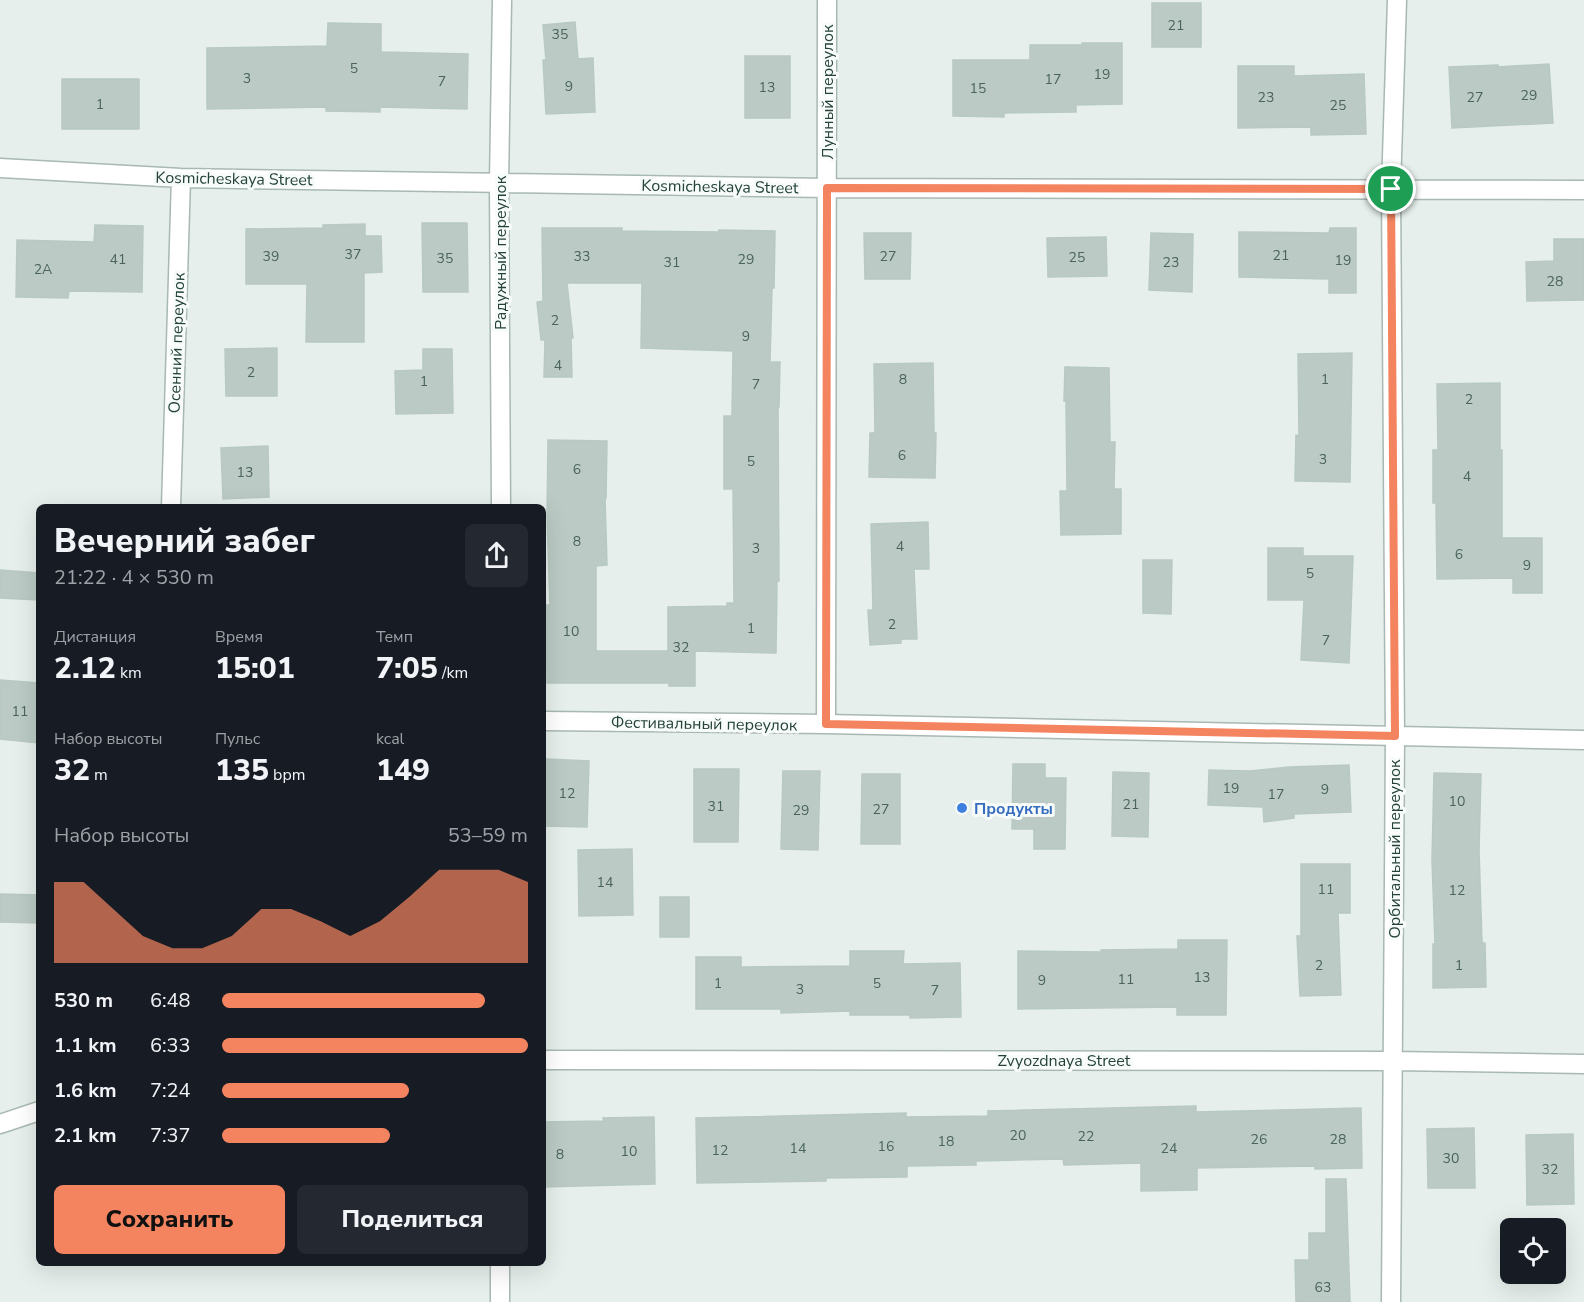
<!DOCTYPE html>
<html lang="ru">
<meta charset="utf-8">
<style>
body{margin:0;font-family:"Nunito Sans",sans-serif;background:#242831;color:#f1f3f6;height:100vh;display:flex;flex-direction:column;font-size:22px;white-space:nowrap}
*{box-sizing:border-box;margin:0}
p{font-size:20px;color:#9ea1a6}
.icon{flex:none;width:33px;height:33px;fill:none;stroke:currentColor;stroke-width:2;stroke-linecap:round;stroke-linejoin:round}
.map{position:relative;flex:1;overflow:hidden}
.sheet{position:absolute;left:36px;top:504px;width:510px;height:762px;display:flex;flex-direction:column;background:#171b24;border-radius:9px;box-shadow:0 6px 24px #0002}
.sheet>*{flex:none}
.controls{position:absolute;left:1500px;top:1218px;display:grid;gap:12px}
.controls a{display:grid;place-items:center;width:66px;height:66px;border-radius:9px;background:#171b24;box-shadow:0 6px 24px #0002;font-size:30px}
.pin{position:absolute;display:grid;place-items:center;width:51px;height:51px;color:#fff;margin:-26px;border:3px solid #fff;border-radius:50%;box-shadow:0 2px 6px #0007}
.round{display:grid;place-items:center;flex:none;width:63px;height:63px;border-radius:9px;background:#242831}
.headline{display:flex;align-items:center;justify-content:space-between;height:102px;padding:0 18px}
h1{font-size:33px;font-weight:800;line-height:45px}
.figures{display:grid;grid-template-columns:repeat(3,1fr);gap:9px;height:102px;padding:6px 18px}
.figures div{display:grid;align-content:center}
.figures b{font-size:30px;font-weight:800}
.figures small{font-size:16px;font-weight:400}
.figures p{font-size:16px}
.chart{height:168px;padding:12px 18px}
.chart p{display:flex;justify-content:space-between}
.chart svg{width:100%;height:108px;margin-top:6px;fill:#f4845f;opacity:.7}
.action{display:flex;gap:12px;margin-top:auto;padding:12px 18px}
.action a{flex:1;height:69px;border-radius:9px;background:#f4845f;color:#111;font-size:24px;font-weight:800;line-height:69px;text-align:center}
.action a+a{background:#242831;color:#f1f3f6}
ul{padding:0 18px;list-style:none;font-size:20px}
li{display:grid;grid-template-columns:96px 72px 1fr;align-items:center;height:45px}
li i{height:15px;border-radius:8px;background:#f4845f}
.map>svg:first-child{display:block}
.building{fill:#bbcac4;stroke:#b8c9c2;stroke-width:1.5}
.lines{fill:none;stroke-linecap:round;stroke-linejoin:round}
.minor-casing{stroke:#a8b8b2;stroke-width:21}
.minor{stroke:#fff;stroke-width:18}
.route-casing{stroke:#fff;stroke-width:12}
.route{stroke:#f4845f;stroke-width:8}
.shop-dot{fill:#3f7fe0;stroke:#f7fbf9;stroke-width:2}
.labels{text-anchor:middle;stroke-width:6;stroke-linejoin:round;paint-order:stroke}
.number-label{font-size:14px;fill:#4a645c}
.street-label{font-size:16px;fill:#24423a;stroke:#f7fbf9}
.shop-label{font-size:16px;font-weight:bold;fill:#366cbe;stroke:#f7fbf9;text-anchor:start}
</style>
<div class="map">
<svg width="1584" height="1302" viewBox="0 0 1584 1302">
<rect width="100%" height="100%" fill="#e6efeb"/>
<path class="building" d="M1152,3H1201V47H1152Z
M575,22L578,59L593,58L595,112L546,114L543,60H546L543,25Z
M328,23L381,24V52L468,54L467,109L380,107V112L326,111V107L207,109V48L327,46Z
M1082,43H1122V104L1076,105V112L1004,113V117L953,116V60H1030V45H1082Z
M745,56H790V118H745Z
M1549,64L1553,123L1452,128L1449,67L1498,65V67Z
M1238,66H1294V76L1364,74L1366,134L1311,135V127L1238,128Z
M62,79H139V129H62Z
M422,223H467L468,292H423Z
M365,224V236H381L382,272L364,273V342H306L307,284H246V229L323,228V225Z
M95,225L143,226L142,292L69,291L68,298L16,297L17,240L94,242Z
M542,228H622V231L719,232V230L775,231L774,288H772L770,362H780L779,407H778L779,581H777L776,653L695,651V686H669V683H547L546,605H550L547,517L548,440L607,441L606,498H605L607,565L596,566V651H668V607L727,606V603H734L733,489H724V416H732L733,351L641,348L642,283H567L573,338H571L572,377H544L545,340H541L537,302L543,301Z
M1330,228H1356V293H1329V279L1239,277V232L1329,233Z
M864,233H911L910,279H865Z
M1151,233L1193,234L1192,292L1149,290Z
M1106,237L1107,276L1048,277L1047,238Z
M1554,239H1584V300L1527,301L1526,262L1554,261Z
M277,348V396H226L225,349Z
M423,349H452L453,413L396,414L395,371L423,370Z
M1352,353L1350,482L1295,481L1296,435L1299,436L1298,354Z
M933,363L934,433H936L935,478L869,477L870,433H875L874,364Z
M1065,367L1109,368L1110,442H1115L1114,489H1121V534L1061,535L1060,491H1067L1066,401H1064Z
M1500,383V450H1502V538H1542V593H1513V578L1437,579L1436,503H1433V450H1438L1437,384Z
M268,446L269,497L223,499L221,448Z
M928,522L929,569H914L917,639H901V643L870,645L868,610H873L871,524Z
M1268,548H1303V556H1353L1349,663L1301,660L1304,600H1268Z
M1143,560H1172L1171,614L1143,613Z
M0,570L39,573V600L0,598Z
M0,680L39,683V743L0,739Z
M546,759L589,761L587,827L544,826Z
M1013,764H1045V778H1066L1065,849H1034V829H1012Z
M1349,765L1351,812L1294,814V818L1264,822L1263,807L1208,805L1209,770L1250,771L1289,767Z
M694,769H739L738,842H694Z
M783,771H820L818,850L781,849Z
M1113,772L1149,773L1148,837L1112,836Z
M1434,773L1481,774L1479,850L1482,943H1485L1486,987L1433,988V944H1435L1432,860Z
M862,774H900V844H861Z
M632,849L633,915L579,916L578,850Z
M1301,864H1350V913H1338L1341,995L1300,996L1297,936H1301Z
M0,894L39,895V923L0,922Z
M660,897H689V937H660Z
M1178,940H1227L1226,1015H1177V1007L1018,1009V951L1101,952V950L1178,949Z
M850,951H904L903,964L960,963L961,1017L910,1018V1015H850V1011L781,1013V1009H696V957H741V967L850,966Z
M1196,1106V1112L1361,1108L1362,1168L1315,1169V1166L1197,1168V1190L1141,1191V1163L1064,1165L1063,1159L976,1161V1165L907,1166V1177L826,1178V1181L697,1183L696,1118L906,1113V1117L988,1116V1111Z
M654,1117L655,1184L543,1187V1122L604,1121L603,1118Z
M1474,1128L1475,1188H1428L1427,1129Z
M1573,1134L1574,1204L1527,1205L1526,1135Z
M1326,1179H1346L1350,1302H1296L1295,1260H1309V1233H1326Z"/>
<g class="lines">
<defs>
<path id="minor" d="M0,168L181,178L827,188L1584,190
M171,507L181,178
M501,507L499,183L502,0
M543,721L826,724L1584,740
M826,724L827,0
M543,1060L1393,1061L1584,1064
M0,1124L39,1111
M500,1302V1263
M1391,1302L1395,736L1391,189L1397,0"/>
</defs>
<use href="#minor" class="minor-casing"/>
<use href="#minor" class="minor"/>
</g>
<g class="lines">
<defs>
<path id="route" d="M827,188L1391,189L1395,736L826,724Z"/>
</defs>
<use href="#route" class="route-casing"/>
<use href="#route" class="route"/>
</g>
<circle class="shop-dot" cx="962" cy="808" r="6"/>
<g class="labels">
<g class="number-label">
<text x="1176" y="30">21</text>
<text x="560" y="39">35</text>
<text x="354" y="73">5</text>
<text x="1102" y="79">19</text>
<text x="247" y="83">3</text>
<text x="1053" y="84">17</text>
<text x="442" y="86">7</text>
<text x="569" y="91">9</text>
<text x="767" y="92">13</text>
<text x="978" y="93">15</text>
<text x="1529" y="100">29</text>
<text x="1266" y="102">23</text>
<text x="1475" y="102">27</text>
<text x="100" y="109">1</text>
<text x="1338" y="110">25</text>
<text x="353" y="259">37</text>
<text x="1281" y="260">21</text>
<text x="271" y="261">39</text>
<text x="582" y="261">33</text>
<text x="888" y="261">27</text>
<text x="1077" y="262">25</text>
<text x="445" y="263">35</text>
<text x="118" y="264">41</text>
<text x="746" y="264">29</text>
<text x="1343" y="265">19</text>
<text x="672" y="267">31</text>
<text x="1171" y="267">23</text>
<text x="43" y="274">2А</text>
<text x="1555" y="286">28</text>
<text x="555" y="325">2</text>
<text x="746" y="341">9</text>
<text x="558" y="370">4</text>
<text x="251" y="377">2</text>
<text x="903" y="384">8</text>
<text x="1325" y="384">1</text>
<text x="424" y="386">1</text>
<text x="756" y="389">7</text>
<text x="1469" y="404">2</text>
<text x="902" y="460">6</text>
<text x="1323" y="464">3</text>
<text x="751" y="466">5</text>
<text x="577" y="474">6</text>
<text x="245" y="477">13</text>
<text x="1467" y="481">4</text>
<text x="577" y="546">8</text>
<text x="900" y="551">4</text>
<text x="756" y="553">3</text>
<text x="1459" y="559">6</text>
<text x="1527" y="570">9</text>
<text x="1310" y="578">5</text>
<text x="892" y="629">2</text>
<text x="751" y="633">1</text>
<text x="571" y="636">10</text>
<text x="1326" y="645">7</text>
<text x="681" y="652">32</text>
<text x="20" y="716">11</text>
<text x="1231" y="793">19</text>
<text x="1325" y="794">9</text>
<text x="567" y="798">12</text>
<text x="1276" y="799">17</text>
<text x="1457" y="806">10</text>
<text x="1131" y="809">21</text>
<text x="716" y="811">31</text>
<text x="881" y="814">27</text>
<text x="801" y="815">29</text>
<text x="605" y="887">14</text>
<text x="1326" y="894">11</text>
<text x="1457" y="895">12</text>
<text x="1319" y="970">2</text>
<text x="1459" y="970">1</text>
<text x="1202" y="982">13</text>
<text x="1126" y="984">11</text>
<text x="1042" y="985">9</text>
<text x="718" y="988">1</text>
<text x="877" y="988">5</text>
<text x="800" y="994">3</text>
<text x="935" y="995">7</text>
<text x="1018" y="1140">20</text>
<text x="1086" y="1141">22</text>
<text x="1259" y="1144">26</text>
<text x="1338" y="1144">28</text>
<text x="946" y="1146">18</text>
<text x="886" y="1151">16</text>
<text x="798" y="1153">14</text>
<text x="1169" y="1153">24</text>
<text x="720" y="1155">12</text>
<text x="629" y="1156">10</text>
<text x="560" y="1159">8</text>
<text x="1451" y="1163">30</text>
<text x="1550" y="1174">32</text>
<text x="1323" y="1292">63</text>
</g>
<g class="street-label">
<text transform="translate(827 92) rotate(-90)" y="6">Лунный переулок</text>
<text transform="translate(234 178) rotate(1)" y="6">Kosmicheskaya Street</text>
<text transform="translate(720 186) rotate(1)" y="6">Kosmicheskaya Street</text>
<text transform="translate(500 253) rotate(-90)" y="6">Радужный переулок</text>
<text transform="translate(176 343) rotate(-88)" y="6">Осенний переулок</text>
<text transform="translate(704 723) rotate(1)" y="6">Фестивальный переулок</text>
<text transform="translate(1394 849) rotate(-90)" y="6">Орбитальный переулок</text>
<text x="1064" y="1066">Zvyozdnaya Street</text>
</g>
<g class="shop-label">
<text x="974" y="814">Продукты</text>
</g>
</g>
</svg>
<div class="controls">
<a><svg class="icon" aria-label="locate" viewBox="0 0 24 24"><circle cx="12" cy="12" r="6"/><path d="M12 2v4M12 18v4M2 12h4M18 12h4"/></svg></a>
</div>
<div class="pin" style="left:1391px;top:189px;background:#1e9e55"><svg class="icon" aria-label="arrive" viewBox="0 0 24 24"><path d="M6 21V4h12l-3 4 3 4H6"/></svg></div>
<section class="sheet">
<div class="headline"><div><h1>Вечерний забег</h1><p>21:22 · 4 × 530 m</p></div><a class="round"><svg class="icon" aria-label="share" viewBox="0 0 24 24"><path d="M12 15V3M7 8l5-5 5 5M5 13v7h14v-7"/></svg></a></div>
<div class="figures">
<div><p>Дистанция</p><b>2.12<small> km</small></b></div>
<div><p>Время</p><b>15:01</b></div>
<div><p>Темп</p><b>7:05<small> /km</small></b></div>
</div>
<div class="figures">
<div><p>Набор высоты</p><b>32<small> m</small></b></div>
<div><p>Пульс</p><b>135<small> bpm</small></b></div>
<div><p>kcal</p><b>149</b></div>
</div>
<div class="chart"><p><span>Набор высоты</span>53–59 m</p>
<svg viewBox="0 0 160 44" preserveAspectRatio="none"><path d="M0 44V11L10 11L20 22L30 33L40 38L50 38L60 33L70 22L80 22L90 27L100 33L110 27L120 17L130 6L140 6L150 6L160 11V44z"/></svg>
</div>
<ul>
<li><b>530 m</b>6:48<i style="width:86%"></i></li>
<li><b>1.1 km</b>6:33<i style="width:100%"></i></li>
<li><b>1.6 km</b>7:24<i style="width:61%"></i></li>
<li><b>2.1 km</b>7:37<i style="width:55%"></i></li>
</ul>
<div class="action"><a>Сохранить</a><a>Поделиться</a></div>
</section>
</div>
